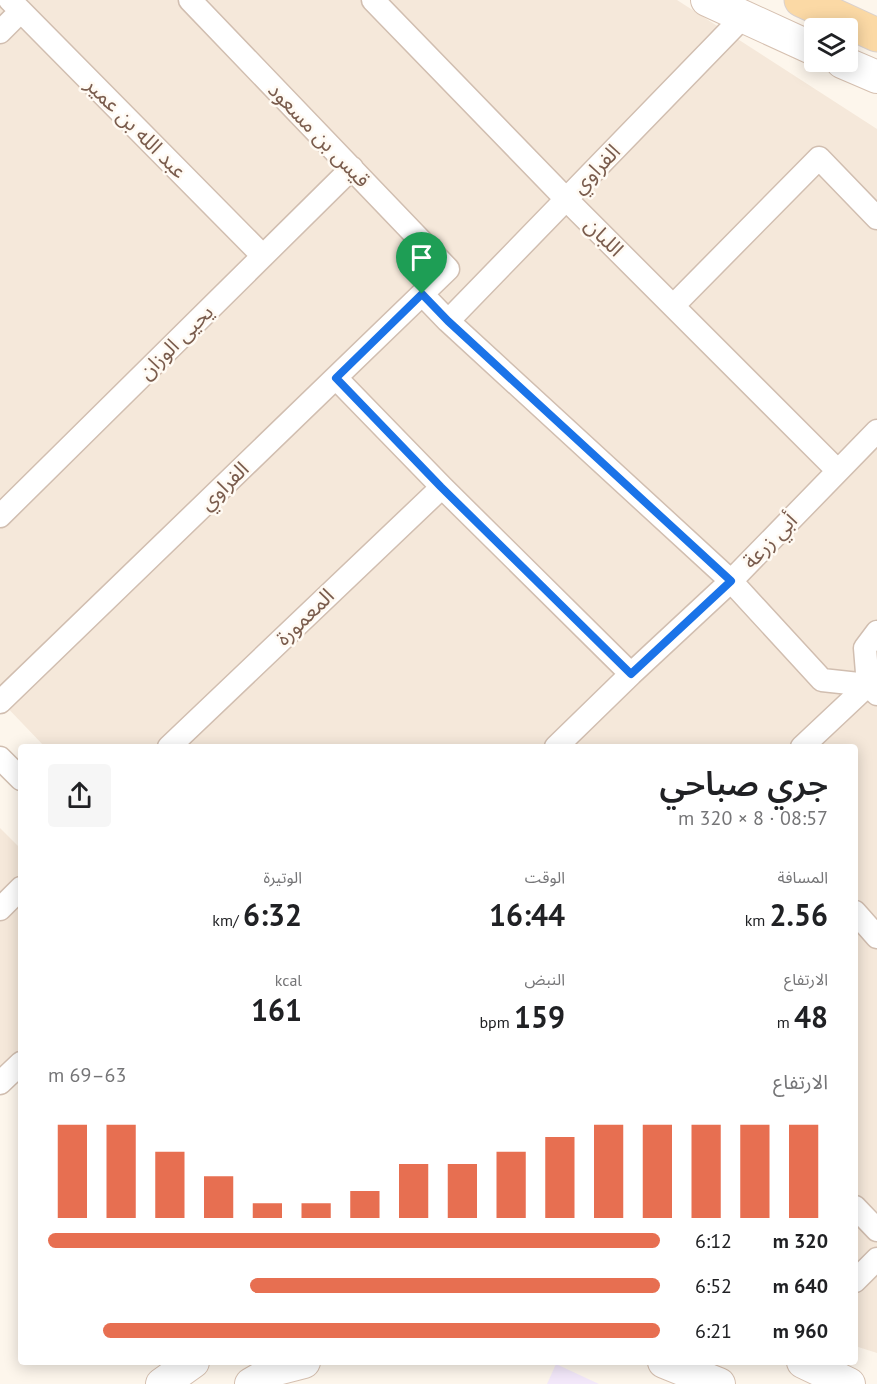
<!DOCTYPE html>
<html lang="ar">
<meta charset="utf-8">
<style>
body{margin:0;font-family:"PT Sans","Noto Sans Arabic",sans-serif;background:#f6f6f6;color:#202124;direction:rtl;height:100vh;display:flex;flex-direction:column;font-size:22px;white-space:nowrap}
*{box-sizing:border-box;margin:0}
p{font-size:20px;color:#757577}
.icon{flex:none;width:33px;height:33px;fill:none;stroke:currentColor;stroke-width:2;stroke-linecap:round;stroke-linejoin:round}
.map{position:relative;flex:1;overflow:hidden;direction:ltr}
.details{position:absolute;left:18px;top:744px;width:840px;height:621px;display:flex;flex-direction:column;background:#fff;border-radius:6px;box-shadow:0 3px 15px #0003;direction:rtl}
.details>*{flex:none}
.buttons{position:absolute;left:804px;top:18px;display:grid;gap:12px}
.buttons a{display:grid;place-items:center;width:54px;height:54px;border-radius:6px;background:#fff;box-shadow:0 3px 15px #0003;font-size:30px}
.pin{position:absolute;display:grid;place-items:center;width:51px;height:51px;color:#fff;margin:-62px -26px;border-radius:50% 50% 50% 0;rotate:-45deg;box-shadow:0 0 6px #0007}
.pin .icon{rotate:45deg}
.round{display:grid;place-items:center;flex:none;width:63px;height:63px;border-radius:6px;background:#f6f6f6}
.head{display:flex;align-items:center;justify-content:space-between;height:102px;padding:0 30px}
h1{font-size:33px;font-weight:600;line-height:45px}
.stats{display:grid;grid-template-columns:repeat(3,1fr);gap:9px;height:102px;padding:6px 30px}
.stats div{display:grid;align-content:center}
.stats b{font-size:30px;font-weight:600}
.stats small{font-size:16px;font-weight:400}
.stats p{font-size:16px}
.chart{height:168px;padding:12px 30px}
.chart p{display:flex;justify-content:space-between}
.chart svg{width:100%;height:108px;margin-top:6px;stroke:#e76f51;stroke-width:6}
ul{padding:0 30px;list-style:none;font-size:20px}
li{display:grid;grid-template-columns:96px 72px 1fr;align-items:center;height:45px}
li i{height:15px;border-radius:8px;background:#e76f51}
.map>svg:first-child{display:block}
.residential{fill:#f5e8da}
.education{fill:#f3e8fa}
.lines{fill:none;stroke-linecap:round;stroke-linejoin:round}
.street-casing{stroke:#d1beb0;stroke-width:25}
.secondary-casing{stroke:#d6c0b0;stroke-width:34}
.primary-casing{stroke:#dad1cd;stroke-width:35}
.street{stroke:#fff;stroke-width:22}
.secondary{stroke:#fff;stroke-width:32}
.primary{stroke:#fbd9a5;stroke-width:33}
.route-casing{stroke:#fff;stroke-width:12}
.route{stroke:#1a73e8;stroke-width:8}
.labels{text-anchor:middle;stroke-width:5;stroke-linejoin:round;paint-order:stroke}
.street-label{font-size:21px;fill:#7a5c4d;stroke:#fffaf3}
</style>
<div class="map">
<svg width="877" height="1384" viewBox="0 0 877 1384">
<rect width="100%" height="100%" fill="#fdf6ec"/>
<path class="residential" d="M0,0H677L877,129V1353L855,1346V747H45L0,700Z
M0,828L21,849V1050L0,1070Z"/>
<path class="education" d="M556,1364L599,1384H547Z"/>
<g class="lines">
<defs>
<path id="street" d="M10,0L263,256
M373,0L566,199L838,471
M0,32L21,11
M422,294L448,321L731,581L822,680L868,685L877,694
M673,306L819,158L877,218
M448,321L743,17
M336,378L442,487L631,674
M0,516L352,168
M868,685L865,648L877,632
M0,702L448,269L190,0
M169,747L442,487
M556,747L631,674L731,581L877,431
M802,747L868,685
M0,758L21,779
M0,909L21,888
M855,912L877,937
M0,1083L21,1063
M855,1207L877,1230
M855,1281L877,1259"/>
<path id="secondary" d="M707,0L814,49
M842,62L877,77
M664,1362L719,1384
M803,1362L849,1384
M162,1384L193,1362
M251,1384L277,1369L304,1362"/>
<path id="primary" d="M801,0L877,35"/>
</defs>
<use href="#street" class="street-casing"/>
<use href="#secondary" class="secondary-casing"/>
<use href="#primary" class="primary-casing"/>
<use href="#street" class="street"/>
<use href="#secondary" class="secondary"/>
<use href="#primary" class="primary"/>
</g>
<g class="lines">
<defs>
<path id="route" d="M422,294L448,321L731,581L631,674L441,487L336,378Z"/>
</defs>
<use href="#route" class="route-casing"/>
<use href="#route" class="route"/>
</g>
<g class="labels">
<g class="street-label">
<text transform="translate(136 128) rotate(45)" y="7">عبد الله بن عمير</text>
<text transform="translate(319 135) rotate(46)" y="7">قيس بن مسعود</text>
<text transform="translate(596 169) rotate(-46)" y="7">الفراوي</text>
<text transform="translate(604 237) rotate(45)" y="7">اللبان</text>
<text transform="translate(176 342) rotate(-45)" y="7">يحيى الوزان</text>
<text transform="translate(224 486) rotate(-44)" y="7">الفراوي</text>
<text transform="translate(770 541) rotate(-46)" y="7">أبي زرعة</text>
<text transform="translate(305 617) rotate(-44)" y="7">المعمورة</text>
</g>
</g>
</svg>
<div class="buttons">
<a><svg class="icon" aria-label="layers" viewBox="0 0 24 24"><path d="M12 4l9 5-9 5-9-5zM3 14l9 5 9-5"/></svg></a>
</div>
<div class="pin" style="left:422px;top:294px;background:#1e9e55"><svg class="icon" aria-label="arrive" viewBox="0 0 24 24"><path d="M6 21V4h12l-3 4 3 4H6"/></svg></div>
<section class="details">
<div class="head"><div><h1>جري صباحي</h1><p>08:57 · 8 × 320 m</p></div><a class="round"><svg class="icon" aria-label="share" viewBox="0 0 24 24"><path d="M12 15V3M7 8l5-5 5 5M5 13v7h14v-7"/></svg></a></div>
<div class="stats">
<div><p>المسافة</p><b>2.56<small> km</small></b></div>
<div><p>الوقت</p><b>16:44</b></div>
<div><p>الوتيرة</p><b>6:32<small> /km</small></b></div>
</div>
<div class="stats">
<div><p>الارتفاع</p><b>48<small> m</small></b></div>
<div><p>النبض</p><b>159<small> bpm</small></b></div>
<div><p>kcal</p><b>161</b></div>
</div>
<div class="chart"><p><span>الارتفاع</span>63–69 m</p>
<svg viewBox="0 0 160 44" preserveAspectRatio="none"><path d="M5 44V6M15 44V6M25 44V17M35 44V27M45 44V38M55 44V38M65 44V33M75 44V22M85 44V22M95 44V17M105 44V11M115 44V6M125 44V6M135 44V6M145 44V6M155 44V6"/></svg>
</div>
<ul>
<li><b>320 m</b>6:12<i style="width:100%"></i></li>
<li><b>640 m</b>6:52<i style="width:67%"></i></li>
<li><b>960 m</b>6:21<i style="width:91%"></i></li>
</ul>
</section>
</div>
